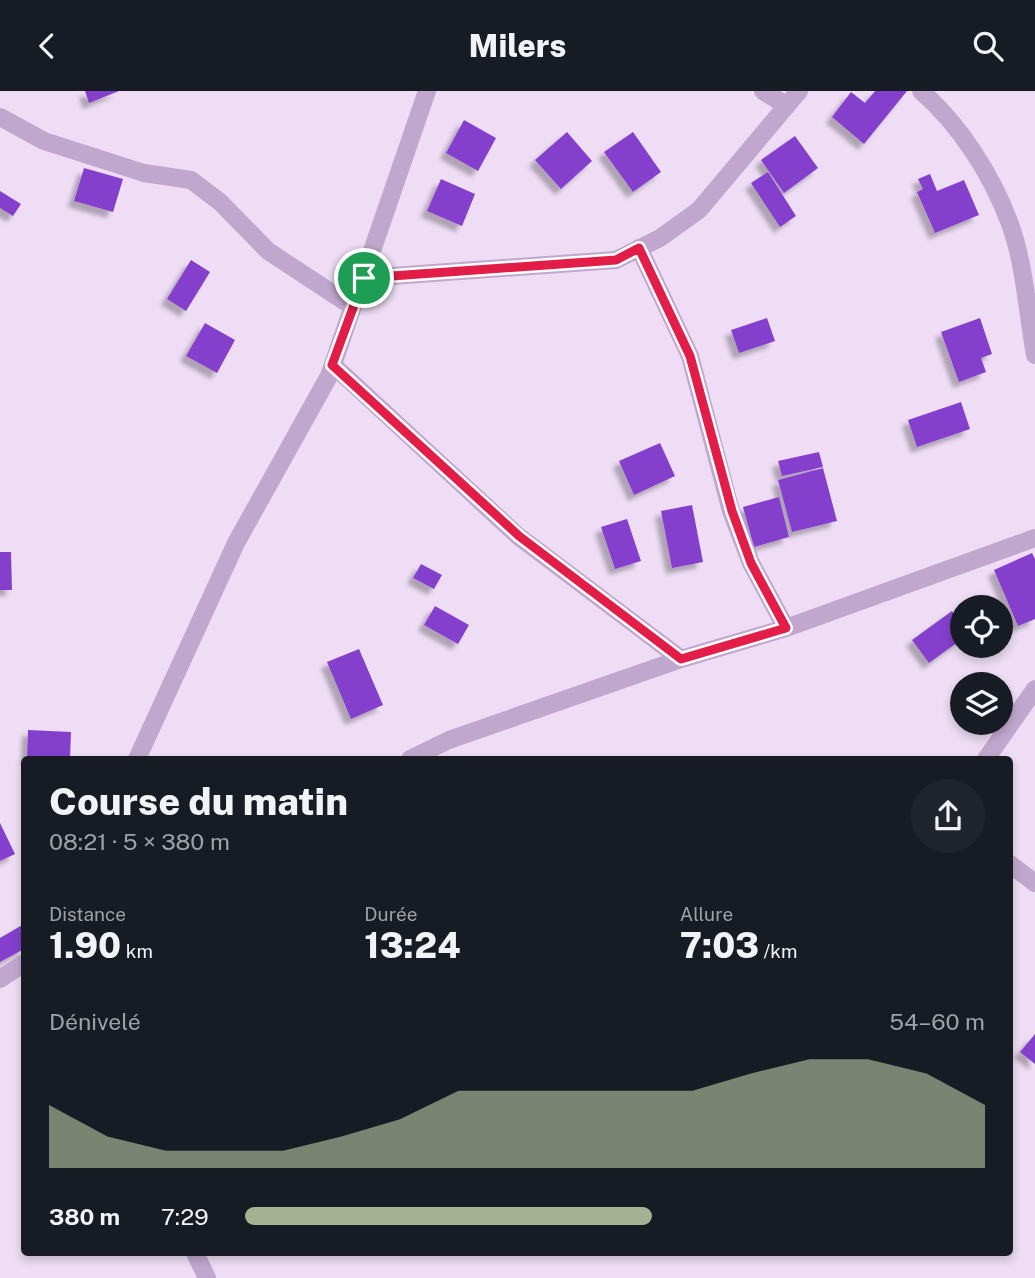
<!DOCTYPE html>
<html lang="fr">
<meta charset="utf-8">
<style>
body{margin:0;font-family:"Public Sans",sans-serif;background:#20242c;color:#f1f3f6;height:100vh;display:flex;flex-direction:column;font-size:26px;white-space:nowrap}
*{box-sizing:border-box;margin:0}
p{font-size:23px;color:#9ea1a6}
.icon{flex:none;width:38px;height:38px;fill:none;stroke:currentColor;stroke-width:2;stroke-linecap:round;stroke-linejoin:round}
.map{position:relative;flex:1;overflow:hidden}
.side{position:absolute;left:21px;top:665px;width:992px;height:500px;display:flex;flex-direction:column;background:#171b24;border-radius:7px;box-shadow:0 4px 10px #0003}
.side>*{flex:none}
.tools{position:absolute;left:950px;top:504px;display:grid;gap:14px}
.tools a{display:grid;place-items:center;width:63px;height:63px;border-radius:50%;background:#171b24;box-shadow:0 4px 10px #0003;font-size:35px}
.pin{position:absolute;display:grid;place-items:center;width:60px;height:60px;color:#fff;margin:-30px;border:4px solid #fff;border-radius:50%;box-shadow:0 2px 7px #0007}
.round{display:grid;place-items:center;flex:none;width:74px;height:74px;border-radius:37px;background:#20242c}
.summary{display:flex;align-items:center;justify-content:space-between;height:119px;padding:0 28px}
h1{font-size:38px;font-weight:800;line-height:52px}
.figures{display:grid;grid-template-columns:repeat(3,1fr);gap:10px;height:119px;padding:7px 28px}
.figures div{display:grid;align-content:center}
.figures b{font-size:35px;font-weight:800}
.figures small{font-size:19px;font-weight:400}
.figures p{font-size:19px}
.chart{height:196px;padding:14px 28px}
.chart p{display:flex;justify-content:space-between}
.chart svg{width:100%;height:126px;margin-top:7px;fill:#a6b093;opacity:.7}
ul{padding:0 28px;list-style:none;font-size:23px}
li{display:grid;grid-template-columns:112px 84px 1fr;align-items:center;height:52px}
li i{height:18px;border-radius:9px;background:#a6b093}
header{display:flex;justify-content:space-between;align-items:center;height:91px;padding:0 28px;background:#171b24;font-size:32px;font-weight:800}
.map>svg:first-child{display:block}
.building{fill:#8441cd;filter:url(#shadow)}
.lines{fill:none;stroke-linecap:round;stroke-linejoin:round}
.street{stroke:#c1a7cd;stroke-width:18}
.route-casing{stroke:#fff;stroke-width:14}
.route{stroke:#e11d48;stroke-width:9}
</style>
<header><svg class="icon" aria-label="back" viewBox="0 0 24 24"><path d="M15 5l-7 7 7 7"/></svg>Milers<svg class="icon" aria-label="search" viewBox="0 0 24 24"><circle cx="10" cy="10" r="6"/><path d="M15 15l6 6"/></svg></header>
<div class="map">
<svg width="1035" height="1187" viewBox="0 0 1035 1187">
<defs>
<filter id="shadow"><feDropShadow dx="-6" dy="6" stdDeviation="2" flood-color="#0004"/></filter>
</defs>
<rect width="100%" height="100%" fill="#eeddf4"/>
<path class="building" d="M85,0H119L89,12Z
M875,0H907L864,53L832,26L851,1L865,12Z
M464,29L496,47L478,80L446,62Z
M567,41L592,70L561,98L535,69Z
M633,41L661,81L633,101L604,61Z
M795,45L818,77L784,102L761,69Z
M84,77L123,88L113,121L74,110Z
M768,81L796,125L780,136L751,92Z
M930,83L937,100L964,89L979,124L935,142L917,101L923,98L918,88Z
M441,88L475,103L462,135L427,120Z
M0,100L21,113L13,125L0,117Z
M191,169L210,181L186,220L167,208Z
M767,227L775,250L739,262L731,239Z
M980,227L992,263L981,267L986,281L959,291L941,241Z
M205,232L235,249L217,282L186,265Z
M961,311L970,338L917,356L908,329Z
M660,352L675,385L634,404L619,370Z
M819,361L823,376L782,385L778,370Z
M823,377L837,430L792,441L778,389Z
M779,406L789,446L754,456L743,416Z
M692,414L703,471L672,477L661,420Z
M627,428L641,470L615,478L601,436Z
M0,461H11L12,499H0Z
M1032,462L1035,468V528L1018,535L994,479Z
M421,473L442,484L434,498L413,487Z
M435,515L469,534L458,553L424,534Z
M952,520L962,535V548L929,572L912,549Z
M359,558L383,614L351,628L327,571Z
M28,639L71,641L70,668H27Z
M0,732L15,763L0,770Z
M24,833V858L0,871V847Z
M1035,943V973L1020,961Z"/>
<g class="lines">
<path class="street" d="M763,0L787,15
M921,0C960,34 992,84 1010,133C1025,174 1027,221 1035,264
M0,26L44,50L144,82L191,89L220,111L268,160L353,216
M639,157L690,265L731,420L751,472L786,537
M364,187L616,169L660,147L699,119L799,0
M333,274L518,445L681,568
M137,668L236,452L329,285L427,0
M410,668L449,649L681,568L786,537L1035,447
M986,668L1035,598
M1010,773L1035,792
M0,888L24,872
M195,1162L207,1187"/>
</g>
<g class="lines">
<defs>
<path id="route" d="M639,157L690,265L732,420L751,472L786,537L681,568L519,445L332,274L364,187L616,169Z"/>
</defs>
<use href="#route" class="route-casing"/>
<use href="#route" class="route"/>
</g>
</svg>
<div class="tools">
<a><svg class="icon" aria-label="locate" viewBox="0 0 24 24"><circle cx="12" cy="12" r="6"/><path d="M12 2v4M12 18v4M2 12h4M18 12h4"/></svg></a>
<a><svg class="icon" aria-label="layers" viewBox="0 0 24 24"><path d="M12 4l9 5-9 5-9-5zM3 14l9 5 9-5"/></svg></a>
</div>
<div class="pin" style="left:364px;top:187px;background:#1e9e55"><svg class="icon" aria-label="arrive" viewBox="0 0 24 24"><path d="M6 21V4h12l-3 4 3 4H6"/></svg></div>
<section class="side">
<div class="summary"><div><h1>Course du matin</h1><p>08:21 · 5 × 380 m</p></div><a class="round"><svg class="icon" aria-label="share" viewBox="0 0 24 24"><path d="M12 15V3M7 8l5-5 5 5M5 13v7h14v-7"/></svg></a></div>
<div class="figures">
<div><p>Distance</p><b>1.90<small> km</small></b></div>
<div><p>Durée</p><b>13:24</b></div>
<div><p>Allure</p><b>7:03<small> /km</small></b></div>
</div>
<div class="chart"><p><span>Dénivelé</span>54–60 m</p>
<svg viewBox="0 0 160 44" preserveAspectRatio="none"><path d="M0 44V22L10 33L20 38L30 38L40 38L50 33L60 27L70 17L80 17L90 17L100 17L110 17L120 11L130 6L140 6L150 11L160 22V44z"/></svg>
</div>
<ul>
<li><b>380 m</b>7:29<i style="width:55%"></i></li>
</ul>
</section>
</div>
